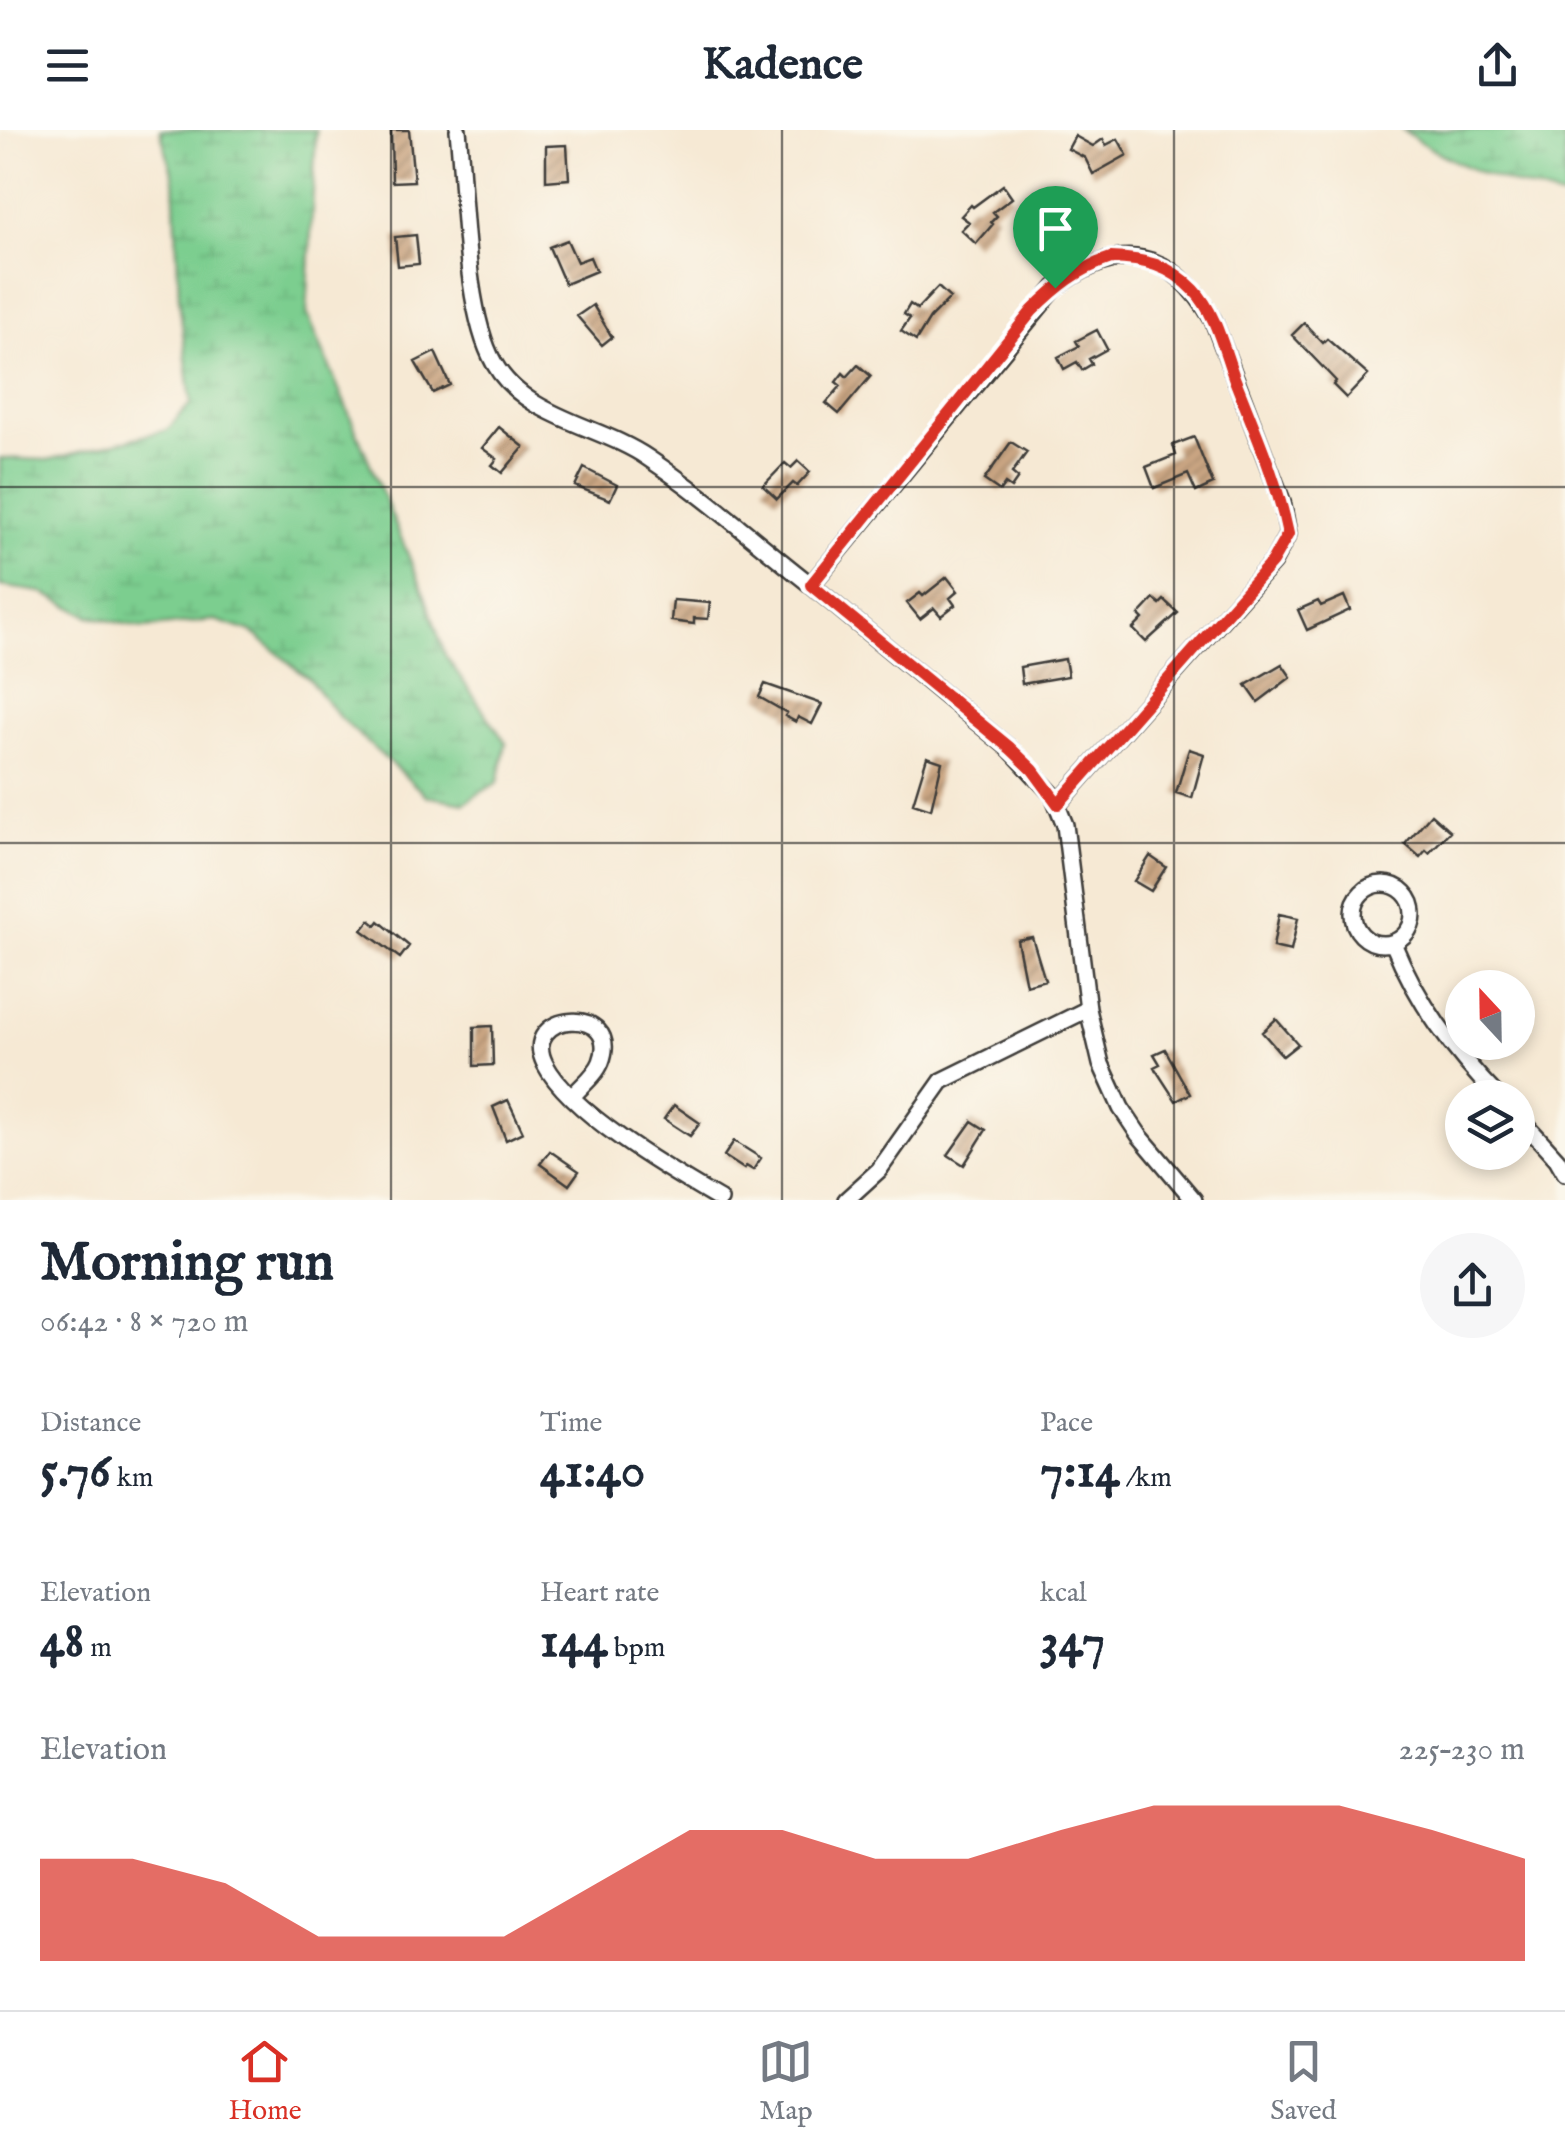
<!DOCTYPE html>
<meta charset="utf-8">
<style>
body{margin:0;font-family:"IM FELL English",serif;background:#f6f6f7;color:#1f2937;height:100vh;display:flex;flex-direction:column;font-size:38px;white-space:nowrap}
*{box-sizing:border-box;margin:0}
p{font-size:32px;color:#747a83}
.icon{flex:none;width:55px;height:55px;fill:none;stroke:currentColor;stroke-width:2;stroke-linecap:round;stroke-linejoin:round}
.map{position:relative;height:1070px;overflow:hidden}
.side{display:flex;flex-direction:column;background:#fff;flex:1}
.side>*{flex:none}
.needle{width:65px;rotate:338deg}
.controls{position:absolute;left:1445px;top:840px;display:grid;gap:20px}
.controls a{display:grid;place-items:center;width:90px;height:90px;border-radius:50%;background:#fff;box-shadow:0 5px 15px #0003;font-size:50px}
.pin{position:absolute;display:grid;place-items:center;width:85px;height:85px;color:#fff;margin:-102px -42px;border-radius:50% 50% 50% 0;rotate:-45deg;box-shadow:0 0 10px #0007}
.pin .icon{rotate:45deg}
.round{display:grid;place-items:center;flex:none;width:105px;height:105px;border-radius:52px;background:#f6f6f7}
.overview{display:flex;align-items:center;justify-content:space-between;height:170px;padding:0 40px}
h1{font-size:55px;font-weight:700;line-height:75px}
.figures{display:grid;grid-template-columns:repeat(3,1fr);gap:15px;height:170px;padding:10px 40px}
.figures div{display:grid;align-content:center}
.figures b{font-size:50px;font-weight:700}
.figures small{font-size:28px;font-weight:400}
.figures p{font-size:28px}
.chart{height:280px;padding:20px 40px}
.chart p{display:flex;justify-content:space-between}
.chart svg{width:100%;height:180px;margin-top:10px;fill:#d93025;opacity:.7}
header{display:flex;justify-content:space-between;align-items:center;height:130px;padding:0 40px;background:#fff;font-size:45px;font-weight:700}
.menu{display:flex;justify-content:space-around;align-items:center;height:140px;border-top:2px solid #e0e1e3;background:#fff;font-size:28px;color:#747a83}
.menu a{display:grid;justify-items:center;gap:5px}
.menu .active{color:#d93025}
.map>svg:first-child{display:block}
.wetland{fill:url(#wetland-marsh);stroke:#4c7556;stroke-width:2.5}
.building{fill:url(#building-hatch)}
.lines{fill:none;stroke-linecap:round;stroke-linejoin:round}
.street-casing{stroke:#3d3b38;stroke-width:20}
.street{stroke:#fff;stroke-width:15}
.route-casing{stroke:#fff;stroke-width:20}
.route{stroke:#d93025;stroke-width:12}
.grid{fill:none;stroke:#1c1c1c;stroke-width:2.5;stroke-opacity:0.55}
</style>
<header><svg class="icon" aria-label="menu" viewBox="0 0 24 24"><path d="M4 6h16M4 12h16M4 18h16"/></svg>Kadence<svg class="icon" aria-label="share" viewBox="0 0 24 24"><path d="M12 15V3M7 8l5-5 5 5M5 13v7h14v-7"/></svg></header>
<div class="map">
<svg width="1565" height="1070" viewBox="0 0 1565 1070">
<defs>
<pattern id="wetland-marsh" width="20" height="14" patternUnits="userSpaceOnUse" patternTransform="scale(2.5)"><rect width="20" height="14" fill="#7cce8f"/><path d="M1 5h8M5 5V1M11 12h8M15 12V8" fill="none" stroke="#6bb07b"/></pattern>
<pattern id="building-hatch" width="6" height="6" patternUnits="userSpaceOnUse" patternTransform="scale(2.5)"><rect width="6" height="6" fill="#caa683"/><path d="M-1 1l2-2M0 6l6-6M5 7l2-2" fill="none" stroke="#a3866a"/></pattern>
</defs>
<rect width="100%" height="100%" fill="#fbf7ec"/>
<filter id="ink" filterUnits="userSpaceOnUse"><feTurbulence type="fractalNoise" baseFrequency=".01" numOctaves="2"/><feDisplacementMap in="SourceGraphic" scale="20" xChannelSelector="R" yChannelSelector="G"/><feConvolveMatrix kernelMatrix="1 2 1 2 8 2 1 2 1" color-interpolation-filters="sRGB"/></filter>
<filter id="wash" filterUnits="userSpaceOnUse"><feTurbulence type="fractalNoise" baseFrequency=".0048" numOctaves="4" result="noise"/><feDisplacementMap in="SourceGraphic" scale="40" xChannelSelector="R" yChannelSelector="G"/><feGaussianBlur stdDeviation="2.25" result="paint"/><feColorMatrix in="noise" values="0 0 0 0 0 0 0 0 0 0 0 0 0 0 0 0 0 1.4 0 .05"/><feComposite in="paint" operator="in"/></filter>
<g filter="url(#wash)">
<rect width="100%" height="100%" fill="#f6e9d4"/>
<path class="wetland" d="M160,0H316L307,183L424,463L445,525L506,613L498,652L464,673L427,666L340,588L308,548L252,502L215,490L143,498L89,486L41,462L0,456V328L48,330L167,300L191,273L179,168L174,49Z
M1403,0H1565V69C1506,53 1452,37 1403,0Z"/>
<g id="blocks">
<path class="building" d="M391,0H409L414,51L392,52Z
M1075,6L1093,16L1103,9L1106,15L1118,9L1127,25L1093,44L1085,28L1068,19Z
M567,15L569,49L546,51V16Z
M1003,55L1012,68L993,82L997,86L991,92L993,94L976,114L961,100L969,92L961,86L971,75L973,77Z
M416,105L419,134L398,136L395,107Z
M567,110L577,132L590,127L596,141L565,154L549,117Z
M938,157L950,168L930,188L916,211L901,201L910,188L904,184L910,174L917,179Z
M593,175L612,207L602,215L577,186Z
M1304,193L1323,213L1327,209L1368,245L1346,268L1333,255L1336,251L1292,205Z
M1097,200L1107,219L1089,229L1092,234L1082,240L1077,232L1064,239L1058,227L1079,216L1076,211Z
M435,222L450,255L433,263L415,232Z
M858,235L871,246L839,284L826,273L841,256L836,252L843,243L847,247Z
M499,297L524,317L502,343L492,335L497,329L482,318Z
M1194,307L1213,354L1196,362L1188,344L1154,358L1146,337L1176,325L1173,315Z
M1011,312L1027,322L1012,343L1018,348L1011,358L1005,354L1000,361L984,350Z
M798,331L810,342L797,356L793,353L777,369L763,356L785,333L791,338Z
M584,338L617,355L610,370L575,356Z
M947,447L958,461L950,468L955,475L941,486L934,478L920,489L907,473L920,463L923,466Z
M1344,466L1350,480L1307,500L1298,480L1318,471L1321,476Z
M1154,469L1160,474L1164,470L1178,483L1146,512L1133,499L1143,489L1139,485Z
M673,470L710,473L708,489L694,488V494L671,491Z
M1065,529L1068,546L1022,554L1020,537Z
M1282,534L1291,547L1258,572L1246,555Z
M765,554L822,574L812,594L798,587L796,592L785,586L787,583L759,567Z
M1189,619L1204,624L1192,668L1176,663Z
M927,627L942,632L931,679L913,673Z
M1431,684L1450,701L1429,723L1426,720L1420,727L1405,714Z
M1150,726L1166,737L1151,761L1134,751Z
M1279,784L1298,788L1291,821L1273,817Z
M370,790L376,795L379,791L409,816L400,828L362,800Z
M1032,807L1045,850L1026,855L1017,810Z
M1276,889L1298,914L1283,926L1262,902Z
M492,896L493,935L474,936V897Z
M1165,919L1190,964L1176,971L1154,937L1160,934L1154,924Z
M508,970L523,1002L506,1010L493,977Z
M674,975L700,993L690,1006L664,989Z
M972,991L986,1000L964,1035L948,1025Z
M734,1011L761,1028L753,1040L746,1036L744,1039L724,1026Z
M550,1021L579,1041L569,1055L540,1034Z"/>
</g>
</g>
<g filter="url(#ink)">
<use href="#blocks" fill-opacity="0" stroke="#3d3b38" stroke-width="2.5"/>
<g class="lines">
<defs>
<path id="street" d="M458,0C465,63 464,180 494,233C525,288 600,295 648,328C705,366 757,413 811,455
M1058,674L1273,432L1288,404L1282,371L1213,190C1172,119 1120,109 1055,158L811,455L1010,619L1053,665L1065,695L1088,879L1101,934L1121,978L1139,1005L1194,1070
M1353 784a30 30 0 1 1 60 0a30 30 0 1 1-60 0Z
M1393,813C1418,874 1453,921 1499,968
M572,967C581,956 596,945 601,932C623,874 518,881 545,934C570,983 672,1042 720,1070
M1518,986L1557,1029L1565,1043
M846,1070L879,1040L942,951L1088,879"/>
</defs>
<use href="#street" class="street-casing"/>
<use href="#street" class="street"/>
</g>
</g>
<g class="lines" filter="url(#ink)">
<defs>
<path id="route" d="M1111,128C1144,129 1170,135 1194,160C1216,183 1224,221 1235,250C1255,301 1277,350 1288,404L1272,432L1058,674L1033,640L1010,618L811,455L1032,181C1057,156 1078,139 1111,128Z"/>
</defs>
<use href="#route" class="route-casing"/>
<use href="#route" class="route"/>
</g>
<path class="grid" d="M391,0V1070M782,0V1070M1174,0V1070M0,357H1565M0,713H1565"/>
</svg>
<div class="controls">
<a><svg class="needle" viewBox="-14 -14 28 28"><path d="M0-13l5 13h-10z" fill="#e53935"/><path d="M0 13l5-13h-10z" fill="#747a83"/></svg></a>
<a><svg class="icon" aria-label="layers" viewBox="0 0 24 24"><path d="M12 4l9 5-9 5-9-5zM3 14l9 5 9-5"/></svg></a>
</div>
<div class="pin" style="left:1055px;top:158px;background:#1e9e55"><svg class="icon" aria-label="arrive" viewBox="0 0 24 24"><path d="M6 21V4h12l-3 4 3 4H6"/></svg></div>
</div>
<section class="side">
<div class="overview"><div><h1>Morning run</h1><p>06:42 · 8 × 720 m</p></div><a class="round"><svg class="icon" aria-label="share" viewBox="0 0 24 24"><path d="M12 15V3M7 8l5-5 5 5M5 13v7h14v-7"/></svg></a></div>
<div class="figures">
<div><p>Distance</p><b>5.76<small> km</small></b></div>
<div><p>Time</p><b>41:40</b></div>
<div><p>Pace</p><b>7:14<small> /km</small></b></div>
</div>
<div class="figures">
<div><p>Elevation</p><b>48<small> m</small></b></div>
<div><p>Heart rate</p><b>144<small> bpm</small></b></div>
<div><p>kcal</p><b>347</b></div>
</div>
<div class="chart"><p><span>Elevation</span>225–230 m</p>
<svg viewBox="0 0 160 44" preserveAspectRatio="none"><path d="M0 44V19L10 19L20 25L30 38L40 38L50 38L60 25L70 12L80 12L90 19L100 19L110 12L120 6L130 6L140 6L150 12L160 19V44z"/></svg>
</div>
</section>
<nav class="menu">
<a class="active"><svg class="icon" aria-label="home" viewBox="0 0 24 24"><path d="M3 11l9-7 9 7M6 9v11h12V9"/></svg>Home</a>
<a><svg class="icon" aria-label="map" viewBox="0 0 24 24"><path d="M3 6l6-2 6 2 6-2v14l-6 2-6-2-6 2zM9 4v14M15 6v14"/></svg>Map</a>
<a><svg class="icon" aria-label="saved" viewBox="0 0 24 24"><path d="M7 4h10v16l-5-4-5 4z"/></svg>Saved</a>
</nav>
